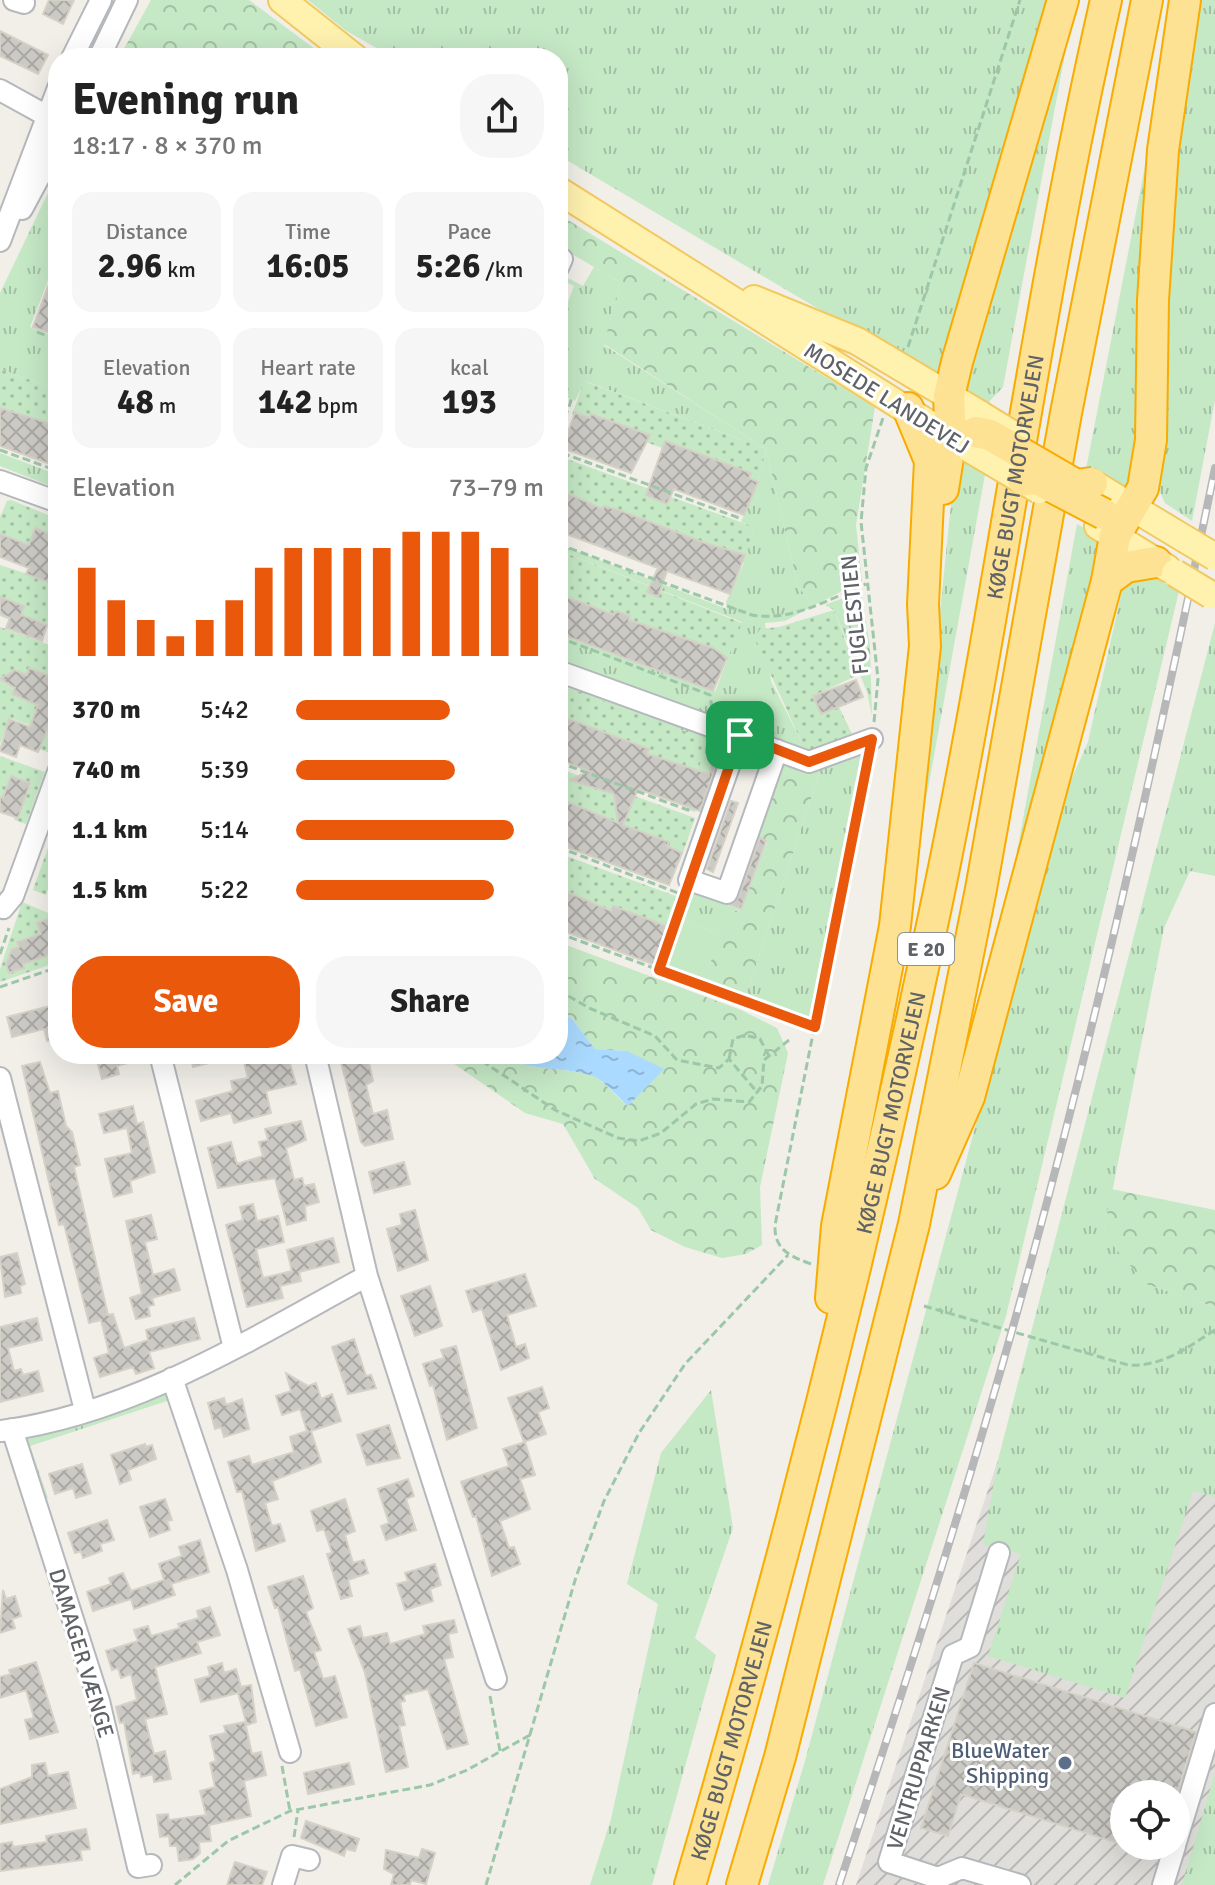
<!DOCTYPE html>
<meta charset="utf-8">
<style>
body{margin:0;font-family:Signika,sans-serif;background:#f6f6f6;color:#222;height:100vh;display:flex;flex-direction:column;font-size:30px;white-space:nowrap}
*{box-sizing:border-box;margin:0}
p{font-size:26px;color:#767676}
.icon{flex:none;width:44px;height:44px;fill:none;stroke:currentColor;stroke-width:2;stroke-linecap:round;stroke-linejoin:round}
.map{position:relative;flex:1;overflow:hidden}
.details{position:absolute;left:48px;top:48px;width:520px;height:1016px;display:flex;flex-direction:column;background:#fff;border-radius:32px;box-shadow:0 8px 32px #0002}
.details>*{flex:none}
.fabs{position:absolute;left:1110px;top:1780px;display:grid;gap:16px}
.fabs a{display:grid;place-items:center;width:80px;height:80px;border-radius:50%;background:#fff;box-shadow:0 8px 32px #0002;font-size:40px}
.pin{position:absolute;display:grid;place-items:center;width:68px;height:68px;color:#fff;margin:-34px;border-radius:16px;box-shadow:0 4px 12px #0006}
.round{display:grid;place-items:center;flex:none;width:84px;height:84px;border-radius:32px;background:#f6f6f6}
.overview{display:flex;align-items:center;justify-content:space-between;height:136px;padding:0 24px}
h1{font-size:44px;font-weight:700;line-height:60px}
.figures{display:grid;grid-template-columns:repeat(3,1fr);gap:12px;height:136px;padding:8px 24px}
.figures div{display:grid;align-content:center;border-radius:20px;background:#f6f6f6;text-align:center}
.figures b{font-size:34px;font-weight:700}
.figures small{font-size:22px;font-weight:400}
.figures p{font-size:22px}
.chart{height:224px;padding:16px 24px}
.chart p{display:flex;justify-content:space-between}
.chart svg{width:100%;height:144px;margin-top:8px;stroke:#ea580c;stroke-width:6}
.button{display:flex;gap:16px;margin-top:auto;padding:16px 24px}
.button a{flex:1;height:92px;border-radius:32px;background:#ea580c;color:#fff;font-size:32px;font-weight:700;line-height:92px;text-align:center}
.button a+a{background:#f6f6f6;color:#222}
ul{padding:0 24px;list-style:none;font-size:26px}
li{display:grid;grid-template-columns:128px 96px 1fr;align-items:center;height:60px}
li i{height:20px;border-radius:10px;background:#ea580c}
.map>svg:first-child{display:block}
.industrial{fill:url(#industrial-furrows);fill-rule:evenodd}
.grass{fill:url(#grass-tufts)}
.forest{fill:url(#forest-crowns)}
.park{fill:#c5e8c5}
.garden{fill:url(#garden-dots)}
.water{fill:url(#water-ripples)}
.building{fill:url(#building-cross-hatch);stroke:#d6d1c6;stroke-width:2}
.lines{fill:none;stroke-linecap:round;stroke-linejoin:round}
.minor-casing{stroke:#b5b8bc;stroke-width:24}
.major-casing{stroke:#f2c960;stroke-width:30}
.highway-casing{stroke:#f9ab00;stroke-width:34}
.path{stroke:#9cc7a9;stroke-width:3;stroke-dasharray:8 4;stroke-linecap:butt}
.minor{stroke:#fff;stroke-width:20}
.major{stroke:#fff2af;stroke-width:26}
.highway{stroke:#fde293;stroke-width:30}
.rail-casing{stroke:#b6b7b8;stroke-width:8}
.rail{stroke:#fff;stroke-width:5;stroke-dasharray:15;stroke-linecap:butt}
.major-bridge-casing{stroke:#f2c960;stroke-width:30;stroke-linecap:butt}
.highway-bridge-casing{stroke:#f9ab00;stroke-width:34;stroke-linecap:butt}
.major-bridge{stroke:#fff2af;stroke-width:26}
.highway-bridge{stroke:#fde293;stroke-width:30}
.route-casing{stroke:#fff;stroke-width:16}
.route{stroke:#ea580c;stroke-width:10}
.service-dot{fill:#5c6f8a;stroke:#fff;stroke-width:3}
.labels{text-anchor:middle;stroke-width:6;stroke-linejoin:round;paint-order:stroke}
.shield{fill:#fff;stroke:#8f9295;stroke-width:2}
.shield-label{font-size:20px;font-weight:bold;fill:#5f6368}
.street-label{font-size:22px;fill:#5f6368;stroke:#fff}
.service-label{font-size:22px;fill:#4e5e75;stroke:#fff;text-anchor:end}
</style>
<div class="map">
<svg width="1215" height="1885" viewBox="0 0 1215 1885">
<defs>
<pattern id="industrial-furrows" width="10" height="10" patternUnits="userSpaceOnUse" patternTransform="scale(2)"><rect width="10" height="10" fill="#e0deda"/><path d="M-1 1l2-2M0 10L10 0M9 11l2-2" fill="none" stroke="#b9b8b5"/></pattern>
<pattern id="grass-tufts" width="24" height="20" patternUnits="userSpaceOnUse" patternTransform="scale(2)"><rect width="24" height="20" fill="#c5e8c5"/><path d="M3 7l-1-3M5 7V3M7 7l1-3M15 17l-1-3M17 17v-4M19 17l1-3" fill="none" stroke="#a3c0a4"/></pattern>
<pattern id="forest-crowns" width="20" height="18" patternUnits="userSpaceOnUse" patternTransform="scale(2)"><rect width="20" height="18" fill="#c5e8c5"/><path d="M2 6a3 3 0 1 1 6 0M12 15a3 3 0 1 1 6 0" fill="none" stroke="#a3c0a4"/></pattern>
<pattern id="garden-dots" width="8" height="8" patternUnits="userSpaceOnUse" patternTransform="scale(2)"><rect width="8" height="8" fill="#c5e8c5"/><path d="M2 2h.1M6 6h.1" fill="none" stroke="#a3c0a4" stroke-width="1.8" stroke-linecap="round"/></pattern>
<pattern id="water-ripples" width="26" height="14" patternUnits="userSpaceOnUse" patternTransform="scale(2)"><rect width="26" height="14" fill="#aadaff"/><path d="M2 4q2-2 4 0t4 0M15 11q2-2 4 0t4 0" fill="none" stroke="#8eb4d2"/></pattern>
<pattern id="building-cross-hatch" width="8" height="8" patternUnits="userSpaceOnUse" patternTransform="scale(2)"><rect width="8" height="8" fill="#cccac5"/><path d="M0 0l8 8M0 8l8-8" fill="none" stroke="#a9a8a4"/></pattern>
</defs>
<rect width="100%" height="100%" fill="#f1efe8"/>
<path class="industrial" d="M1215,1374V1885H856L998,1460ZM1124,1794H1176V1846H1124Z"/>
<path class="grass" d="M308,0H1050L939,380L558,155V58H394L345,30Z
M1075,0L1003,387L985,406L958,390Z
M1201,0H1215V400L1192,521L1165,503L1156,484L1175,170Z
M1171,33L1144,435L1129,491L1086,469Z
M58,172V234L51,251L56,260L30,327L58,338V390L0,369V293Z
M594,267L620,282L604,345L766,449L798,586L813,606L785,621L765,623L771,681L801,741L797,750L558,661V634L715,692L742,622L558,550V544L727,609L726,602L744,563L754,527L741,522L758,483L766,449L585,381L575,401L558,393V328L574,286L561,280L564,276L583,286Z
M0,453L58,475V489L0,466Z
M967,457L986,469L914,866L954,475Z
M1077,524L1105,540L1004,923Z
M1138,572L1180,587L1006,1316L823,1885H768L805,1761L1064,796L1088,742L1124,582Z
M861,591L870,646L872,716L867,692L834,610L825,605Z
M1215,623V876L1190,871L1164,928L1104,1234L1146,1284L1215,1307V1497L1193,1491L1125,1698L988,1656L1021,1554L983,1544L998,1460Z
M558,677L728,740L727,756L716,755L695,812L682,808L689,795L558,684Z
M858,748L866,756L813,1022L744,1001L822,765Z
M692,891L741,910L729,912L721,935L681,921Z
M165,1390L173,1395L192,1451L186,1455L170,1400L30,1446L48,1498L41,1500L24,1442L27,1435Z
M711,1390L733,1528L695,1638L716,1655L652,1885H590L611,1819L658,1604L627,1584L661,1453Z
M1215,1773V1885H1182Z"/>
<path class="forest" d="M151,0H249L327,58H119Z
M558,214L875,407L856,525L862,581L813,606L798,586L766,449L604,344L620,282L558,246Z
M784,763L822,765L744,1001L703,982L729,912L741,910L767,842L755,837Z
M558,942L741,1010L777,1028L788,1053L760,1187L762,1245L746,1254L722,1258L685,1247L651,1230L638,1208L595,1179L563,1124L525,1113L440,1054H504C529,1074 569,1065 595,1077C607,1084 617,1098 628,1106L627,1051L595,1049L573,1020L558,1009Z
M1111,1189L1215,1210V1307L1146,1284L1104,1235Z"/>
<path class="park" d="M681,921L721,935L703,982L664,969Z"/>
<path class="garden" d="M0,369L58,390V430L0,409Z
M584,381L766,449L758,483L572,415Z
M567,459L754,527L744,563L559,494Z
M11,500L58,519V582L0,556V517L7,501Z
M558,550L742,623L728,659L558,595Z
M0,565L58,584V620L50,617L44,634L0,616Z
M834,610L858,675L813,696L820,713L839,707L853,736L811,753L797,750L801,741L754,638L760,629L779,627Z
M0,627L58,648V678L30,668L23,686L58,715L56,755L39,749L35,714L30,725L10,718L0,744Z
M558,684L708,740L697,773L558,722Z
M0,756L45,772L26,824L14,820L27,785L4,802L0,801Z
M558,768L695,818L683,853L558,807Z
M58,805V882L51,880L46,895L33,890L51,839L54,845L56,841L48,833Z
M558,853L681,898L668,933L558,892Z
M22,902L58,917V962L0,982V969Z"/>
<path class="water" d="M558,1009L573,1020L595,1049L627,1051L664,1069L628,1106C618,1097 606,1083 595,1077C569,1065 529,1074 504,1054H558Z"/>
<path class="building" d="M49,0H74L63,24L43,14Z
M0,31L48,55L38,74L0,56Z
M48,286L58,290V336L33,327Z
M0,408L58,426V467L0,446Z
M575,413L590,418L591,414L650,435L631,473L562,448Z
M665,441L751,473L749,478L758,482L744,515L674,489L667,504L646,495Z
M562,491L603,509L604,506L619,510L702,542L745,555L730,594L667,571L658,597L647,592L658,568L558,531V493Z
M35,528L58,537V581L52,579L51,583L26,574L29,568L0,557V534L29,545Z
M558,594L614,615L616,611L630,616L629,620L713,648L727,658L713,691L558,633Z
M0,597L24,606L21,615L47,625L42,641L6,628L10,618L0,614Z
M29,668L58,679V704L38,752L20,745L16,757L0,751L9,719L30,727L38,705L12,694L15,688L0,679L15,670L27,675Z
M856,680L863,697L821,714L813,696Z
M558,715L649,749L647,754L709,774L716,753L720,754L700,811L638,789L623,825L669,842L667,846L682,853L669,885L558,844V798L618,823L614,794L570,780L589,771L558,759Z
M11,776L30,783L18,818L0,812V797L3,798Z
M731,801L738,803L713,872L707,869Z
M760,838L766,841L741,909L731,905L739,897Z
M558,888L611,911L613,906L669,927L655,965L558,929Z
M58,915V952L23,964L24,968L9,973L6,964L12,949L19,947L17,942L41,934L37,923Z
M50,1006L58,1007V1039L47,1041L44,1029L12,1037L7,1017Z
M95,1054H145V1058L117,1066L119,1074L102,1079Z
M190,1054H227L228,1058L193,1067Z
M242,1054H287L296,1084L266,1091L271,1113L234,1123L231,1113L201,1121L196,1101L233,1091L231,1081L248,1078Z
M339,1054H367L373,1081L366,1085L373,1114L387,1110L393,1139L365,1146L361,1142Z
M40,1062L50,1093L58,1091L66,1126L72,1132L80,1165L74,1167L108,1315L113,1314L124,1348L148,1340L146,1330L194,1318L200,1339L149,1352L154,1368L136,1374L133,1367L100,1377L94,1358L109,1353L101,1320L89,1323L64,1224L59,1225L22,1066Z
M133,1106L137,1124L143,1122L155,1172L130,1181L132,1192L114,1197L105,1159L132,1153L127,1128L104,1133L99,1114Z
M301,1121L306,1140L286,1148L294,1180L302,1178L304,1186L314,1184L319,1202L305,1206L306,1220L287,1225L275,1178L218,1188L208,1148L231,1142L237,1164L263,1156L259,1142L268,1140L265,1129Z
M404,1162L410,1184L374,1193L369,1172Z
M253,1204L257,1221L278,1216L284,1242L256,1249L263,1278L292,1271L287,1250L333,1238L339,1262L299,1272L301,1281L280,1286L283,1298L247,1307L226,1225L243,1220L240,1207Z
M415,1210L428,1260L398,1271L387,1229L402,1225L400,1214Z
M151,1215L157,1239L145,1242L153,1275L174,1269L180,1290L152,1298L154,1305L148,1306L150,1316L136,1319L130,1298L142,1294L126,1221Z
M17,1253L25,1284L20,1286L21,1293L5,1297L0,1257Z
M525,1274L536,1306L507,1315L516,1347L525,1344L529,1358L501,1370L482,1309L473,1312L466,1291Z
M430,1286L442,1326L415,1336L401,1296Z
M37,1318L42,1340L8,1348L14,1371L21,1369L23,1375L38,1371L43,1391L0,1402V1327Z
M354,1339L366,1376L371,1375L376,1388L348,1394L332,1347Z
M456,1346L477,1428L447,1440L433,1385L430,1386L423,1364L444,1358L441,1350Z
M286,1373L308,1386L316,1383L321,1399L332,1394L341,1421L311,1431L321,1462L272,1481L278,1499L265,1503L272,1526L280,1524L285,1541L256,1551L242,1491L237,1492L228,1462L249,1456L252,1465L294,1452L290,1437L307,1431L300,1409L282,1415L276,1396L291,1391Z
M542,1387L549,1408L538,1412L546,1434L524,1442L508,1398Z
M224,1398L226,1405L242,1399L249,1429L224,1437L221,1427L215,1429L208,1403Z
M389,1425L400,1458L367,1465L357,1435Z
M525,1442L535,1475L520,1479L530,1509L500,1521L509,1548L514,1547L520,1564L492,1576L476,1516L473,1517L461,1482L509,1466L503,1449Z
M145,1444L146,1447L152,1445L156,1459L128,1470L131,1480L120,1484L111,1455Z
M82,1464L91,1493L76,1498L73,1488L55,1494L49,1474Z
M408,1479L414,1496L406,1499L416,1530L386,1540L381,1526L389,1523L378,1489Z
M165,1499L172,1520L167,1521L170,1530L150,1537L140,1507Z
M345,1499L355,1531L345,1535L353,1563L364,1560L368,1573L348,1580L352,1596L341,1599L327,1554L332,1553L324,1529L317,1531L311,1511Z
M107,1520L114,1540L100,1544L102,1551L83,1558L81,1551L75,1553L68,1533Z
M200,1540L209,1572L171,1584L175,1595L134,1609L131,1599L93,1611L87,1592L111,1584L109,1578L123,1573L131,1591L164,1580L159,1564L182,1556L179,1547Z
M435,1564L441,1585L430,1589L433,1601L405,1610L397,1584L408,1581L405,1573Z
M303,1576L313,1608L306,1612L321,1650L314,1652L323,1679L335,1676L347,1717L316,1726L300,1669L295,1671L278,1607L275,1608L268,1587Z
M3,1590L6,1599L15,1596L21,1616L12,1619L15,1628L0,1633Z
M210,1607L220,1635L197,1642L201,1653L155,1667L167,1714L145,1719L154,1754L165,1751L171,1779L154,1782L153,1774L141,1777L140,1772L133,1774L124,1722L120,1723L116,1707L137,1700L131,1674L121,1678L118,1668L112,1670L106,1651L138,1641L134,1630L148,1626L151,1636L180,1628L178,1624L199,1618L197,1611Z
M454,1620L457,1632L448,1634L453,1657L444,1659L468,1744L447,1749L428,1689L403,1695L405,1701L400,1702L405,1725L399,1726L408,1767L386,1772L365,1673L348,1629L360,1626L363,1638L387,1633L390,1644L425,1634L423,1626Z
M36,1662L58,1732L30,1739L25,1720L34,1718L26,1690L0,1698V1677L11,1674L9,1670Z
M222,1663L224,1673L236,1669L241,1687L251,1685L256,1722L247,1725L238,1693L201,1702L195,1680L210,1676L208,1667Z
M974,1663L1196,1732L1177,1794H1124V1845L961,1794L948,1836L921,1828Z
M245,1722L252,1754L261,1752L266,1775L244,1781L251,1816L209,1825L211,1841L199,1842L200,1853L193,1859L179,1861L177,1846H170L169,1836L160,1837L157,1815L168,1814L169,1820L206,1815L200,1791L215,1787L210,1763L216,1761L210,1736L226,1733L224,1726Z
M45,1763L48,1776L68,1772L76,1808L0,1824V1789L32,1777V1765Z
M349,1763L354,1784L308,1794L304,1773Z
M306,1821L359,1839L355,1851L346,1849L344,1856L301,1838Z
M86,1829L90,1849L80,1850L82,1860L0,1871V1844L12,1842L13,1847L32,1844L47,1842L46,1836Z
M422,1849L435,1853L426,1884L411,1880L410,1885H391L394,1874L384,1869L386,1850L419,1858Z
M235,1862L267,1872L262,1885H227Z"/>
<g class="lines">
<defs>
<path id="minor" d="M14,0L24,3
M72,58L101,0
M99,58L127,0
M0,90L58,122
M22,209L58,142
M0,241L58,88
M558,257L562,259L558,268
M0,481L58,502
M558,671L809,762L872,739
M740,735L689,880L727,893L777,750
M0,907L3,908L13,896L58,772
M160,1054L234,1348
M315,1054L367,1276L496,1679
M0,1078L85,1410
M172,1378L237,1570L290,1752
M12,1429L99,1701L138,1867L151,1865
M1,1431C132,1414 253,1338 367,1276
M999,1553L970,1647L953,1655L889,1862L938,1878L962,1868L1020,1885
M1176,1842L1215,1714
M283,1885L292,1856L309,1860
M1163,1885L1175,1846"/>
<path id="major" d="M282,0L355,58
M558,190L964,446
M754,299L857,341L981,415
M1092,483L1185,539
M1098,526L1167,568"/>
<g id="highway">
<path d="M943,489L951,438L949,396L957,362L1063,0"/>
<path d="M1107,581L1126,567L1156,562"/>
<path d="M935,1174L969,1097L1107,581L1115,536L1143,488L1151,440L1153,300L1163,150L1185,0"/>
<path d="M831,1298L837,1226L895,926L925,646L923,604L930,461L908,408"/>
<path id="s1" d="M690,1885C786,1559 869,1229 938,897C1000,599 1038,297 1106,0"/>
<path d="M742,1885L780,1757L914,1224L981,889L1066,413L1147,0"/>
</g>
</defs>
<use href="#minor" class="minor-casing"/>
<use href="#major" class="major-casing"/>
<use href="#highway" class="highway-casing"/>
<path class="path" d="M37,332L58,340
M908,347L1020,0
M558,396L571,401L558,436
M558,446L562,453L558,464
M0,450L58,471
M562,453L742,519
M558,544L752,615C792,622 829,599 866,584
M558,637L710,695L712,708
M874,722L878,679L861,522L866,468L883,418
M558,762L693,812
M558,847L678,893
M558,933L815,1027
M0,954L9,928
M659,970L684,895
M0,987L58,967
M558,990L589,1008L655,1036L677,1060L719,1068L729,1059L757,1092
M472,1054L555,1110L618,1138L639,1141L661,1133L696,1104L713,1099L749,1102L762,1086L764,1060L789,1040
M729,1059L733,1039L745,1035L760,1039L769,1056
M811,1264C790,1256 774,1250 775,1225L868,757
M924,1306L1128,1365C1163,1367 1186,1348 1215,1330
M490,1696L500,1751
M282,1766L290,1811
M294,1837L298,1810
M175,1885L228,1841L290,1811L430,1785L467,1770L530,1735
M486,1885L576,1577L604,1501L639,1433L685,1364L788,1255"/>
<use href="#minor" class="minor"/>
<use href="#major" class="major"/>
<use href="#highway" class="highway"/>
<defs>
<path id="rail" d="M839,1885C908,1677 975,1469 1032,1258C1103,997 1161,733 1215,468"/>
</defs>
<use href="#rail" class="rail-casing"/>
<use href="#rail" class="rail"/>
<defs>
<path id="major-bridge" d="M981,415L1017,437
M970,449L1039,490
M1185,539L1215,557
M1175,573L1211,595"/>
<path id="highway-bridge" d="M976,432L990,435L1076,485L1092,483
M1023,480L1037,479L1104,514"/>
</defs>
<use href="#major-bridge" class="major-bridge-casing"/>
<use href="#highway-bridge" class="highway-bridge-casing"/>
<use href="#major-bridge" class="major-bridge"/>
<use href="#highway-bridge" class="highway-bridge"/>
</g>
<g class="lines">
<defs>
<path id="route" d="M740,735L809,762L872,739L815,1027L659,970Z"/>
</defs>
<use href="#route" class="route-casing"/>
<use href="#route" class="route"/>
</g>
<circle class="service-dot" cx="1065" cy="1763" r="8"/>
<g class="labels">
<rect class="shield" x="898" y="933" width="56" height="32" rx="6"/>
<g class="shield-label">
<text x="926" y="956">E 20</text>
</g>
<g class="street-label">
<text transform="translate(887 398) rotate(32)" y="8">MOSEDE LANDEVEJ</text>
<text dy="8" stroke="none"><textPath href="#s1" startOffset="1446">KØGE BUGT MOTORVEJEN</textPath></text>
<text transform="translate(854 615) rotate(-96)" y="8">FUGLESTIEN</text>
<text dy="8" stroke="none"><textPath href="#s1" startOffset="798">KØGE BUGT MOTORVEJEN</textPath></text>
<text transform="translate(82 1653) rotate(73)" y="8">DAMAGER VÆNGE</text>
<text dy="8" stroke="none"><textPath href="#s1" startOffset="150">KØGE BUGT MOTORVEJEN</textPath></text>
<text transform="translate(918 1768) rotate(-73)" y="8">VENTRUPPARKEN</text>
</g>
<g class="service-label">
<text x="1049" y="1758">BlueWater<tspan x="1049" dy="25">Shipping</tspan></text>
</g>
</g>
</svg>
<div class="fabs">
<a><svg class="icon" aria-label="locate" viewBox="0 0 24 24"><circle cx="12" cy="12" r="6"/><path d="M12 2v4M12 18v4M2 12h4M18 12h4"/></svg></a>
</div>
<div class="pin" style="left:740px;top:735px;background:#1e9e55"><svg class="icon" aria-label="arrive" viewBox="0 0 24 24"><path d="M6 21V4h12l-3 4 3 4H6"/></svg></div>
<section class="details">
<div class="overview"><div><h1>Evening run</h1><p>18:17 · 8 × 370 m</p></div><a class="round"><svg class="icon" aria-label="share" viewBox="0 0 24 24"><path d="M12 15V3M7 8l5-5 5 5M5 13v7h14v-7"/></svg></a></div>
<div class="figures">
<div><p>Distance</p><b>2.96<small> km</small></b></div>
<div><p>Time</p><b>16:05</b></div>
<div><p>Pace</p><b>5:26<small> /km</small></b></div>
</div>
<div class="figures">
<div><p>Elevation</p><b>48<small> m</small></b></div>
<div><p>Heart rate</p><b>142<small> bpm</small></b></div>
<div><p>kcal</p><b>193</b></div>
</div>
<div class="chart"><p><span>Elevation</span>73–79 m</p>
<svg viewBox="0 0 160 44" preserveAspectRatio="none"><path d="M5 44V17M15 44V27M25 44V33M35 44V38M45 44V33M55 44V27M65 44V17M75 44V11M85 44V11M95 44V11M105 44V11M115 44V6M125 44V6M135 44V6M145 44V11M155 44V17"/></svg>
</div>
<ul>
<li><b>370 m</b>5:42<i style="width:62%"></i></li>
<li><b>740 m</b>5:39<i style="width:64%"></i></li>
<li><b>1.1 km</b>5:14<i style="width:88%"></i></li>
<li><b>1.5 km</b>5:22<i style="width:80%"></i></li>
</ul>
<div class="button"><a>Save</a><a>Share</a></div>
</section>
</div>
